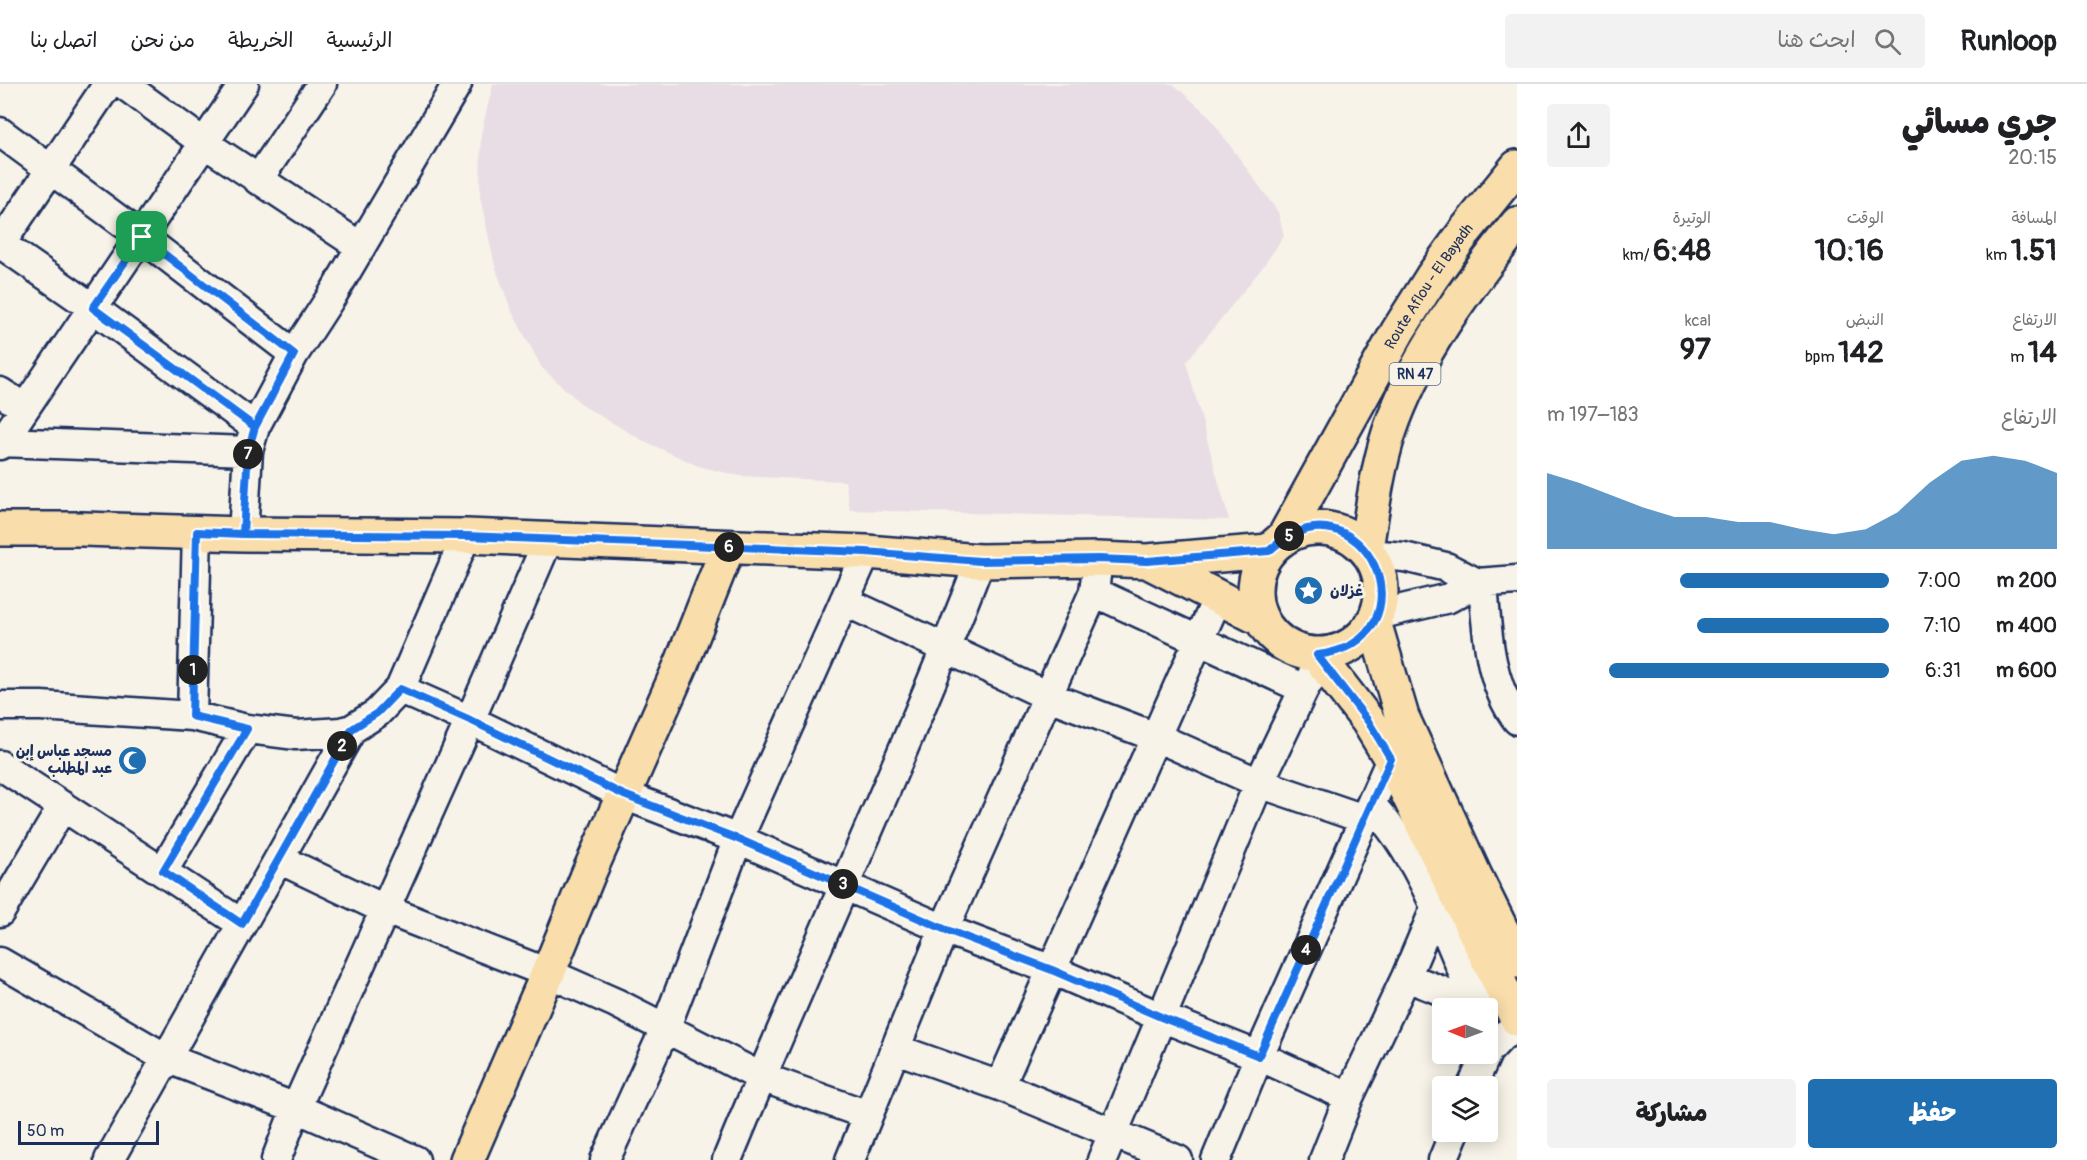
<!DOCTYPE html>
<html lang="ar">
<meta charset="utf-8">
<style>
body{margin:0;font-family:Pangolin,"Playpen Sans Arabic",sans-serif;background:#f2f2f2;color:#202124;direction:rtl;height:100vh;display:flex;flex-direction:column;font-size:22px;white-space:nowrap}
*{box-sizing:border-box;margin:0}
p{font-size:20px;color:#757577}
.icon{flex:none;width:33px;height:33px;fill:none;stroke:currentColor;stroke-width:2;stroke-linecap:round;stroke-linejoin:round}
.map{position:relative;flex:1;overflow:hidden;direction:ltr}
.drawer{display:flex;flex-direction:column;background:#fff;width:570px}
.drawer>*{flex:none}
.needle{width:39px;rotate:271deg}
.controls{position:absolute;left:1432px;top:914px;display:grid;gap:12px}
.controls a{display:grid;place-items:center;width:66px;height:66px;border-radius:6px;background:#fff;box-shadow:0 3px 15px #0003;font-size:30px}
.scale{position:absolute;left:18px;bottom:15px;width:141px;box-sizing:border-box;padding-left:6px;border:3px solid #1b2f5e;border-top:0;font-size:16px;line-height:21px;white-space:nowrap;color:#1b2f5e;-webkit-text-stroke:4px #f7f3e8;paint-order:stroke}
.pin{position:absolute;display:grid;place-items:center;width:51px;height:51px;color:#fff;margin:-26px;border-radius:12px;box-shadow:0 3px 9px #0006}
.km{position:absolute;width:30px;height:30px;margin:-15px;border-radius:50%;background:#222;color:#fff;font-size:16px;line-height:30px;text-align:center}
.round{display:grid;place-items:center;flex:none;width:63px;height:63px;border-radius:6px;background:#f2f2f2}
.summary{display:flex;align-items:center;justify-content:space-between;height:102px;padding:0 30px}
h1{font-size:33px;font-weight:800;line-height:45px}
.figures{display:grid;grid-template-columns:repeat(3,1fr);gap:9px;height:102px;padding:6px 30px}
.figures div{display:grid;align-content:center}
.figures b{font-size:30px;font-weight:800}
.figures small{font-size:16px;font-weight:400}
.figures p{font-size:16px}
.chart{height:168px;padding:12px 30px}
.chart p{display:flex;justify-content:space-between}
.chart svg{width:100%;height:108px;margin-top:6px;fill:#1f6fb2;opacity:.7}
.cta{display:flex;gap:12px;margin-top:auto;padding:12px 30px}
.cta a{flex:1;height:69px;border-radius:6px;background:#1f6fb2;color:#fff;font-size:24px;font-weight:800;line-height:69px;text-align:center}
.cta a+a{background:#f2f2f2;color:#202124}
ul{padding:0 30px;list-style:none;font-size:20px}
li{display:grid;grid-template-columns:96px 72px 1fr;align-items:center;height:45px}
li i{height:15px;border-radius:8px;background:#1f6fb2}
header{display:flex;align-items:center;gap:36px;box-sizing:border-box;height:84px;padding:0 30px;background:#fff;border-bottom:2px solid #e0e0e0}
header strong{font-size:28px}
nav{display:flex;gap:33px;margin-inline-start:auto;font-size:21px}
.search{width:420px;height:54px;background:#f2f2f2;display:flex;align-items:center;gap:15px;box-sizing:border-box;padding:0 21px;border-radius:6px;color:#757577;font-size:22px}
main{display:flex;flex:1;min-height:0}
.map>svg:first-child{display:block}
.built{fill:#e8dde4}
.lines{fill:none;stroke-linecap:round;stroke-linejoin:round}
.minor-casing{stroke:#1b2f5e;stroke-width:33}
.major-casing{stroke:#1b2f5e;stroke-width:38}
.highway-casing{stroke:#1b2f5e;stroke-width:38}
.minor{stroke:#f7f3e8;stroke-width:28}
.major{stroke:#f9deab;stroke-width:33}
.highway{stroke:#f9deab;stroke-width:33}
.route-casing{stroke:#fff;stroke-width:12}
.route{stroke:#1a73e8;stroke-width:8}
.labels{text-anchor:middle;stroke-width:6;stroke-linejoin:round;paint-order:stroke}
.shield{fill:#f7f3e8;stroke:#5d6a87;stroke-width:1.5}
.shield-label{font-size:14px;font-weight:bold;fill:#1b2f5e}
.street-label{font-size:15px;fill:#1b2f5e;stroke:#f7f3e8}
.poi-label{font-size:15px;font-weight:bold;fill:#1b2f5e;stroke:#f7f3e8;text-anchor:start}
</style>
<header>
<strong>Runloop</strong>
<div class="search"><svg class="icon" aria-label="search" viewBox="0 0 24 24"><circle cx="10" cy="10" r="6"/><path d="M15 15l6 6"/></svg>ابحث هنا</div>
<nav><a>الرئيسية</a><a>الخريطة</a><a>من نحن</a><a>اتصل بنا</a></nav>
</header>
<main>
<section class="drawer">
<div class="summary"><div><h1>جري مسائي</h1><p>20:15</p></div><a class="round"><svg class="icon" aria-label="share" viewBox="0 0 24 24"><path d="M12 15V3M7 8l5-5 5 5M5 13v7h14v-7"/></svg></a></div>
<div class="figures">
<div><p>المسافة</p><b>1.51<small> km</small></b></div>
<div><p>الوقت</p><b>10:16</b></div>
<div><p>الوتيرة</p><b>6:48<small> /km</small></b></div>
</div>
<div class="figures">
<div><p>الارتفاع</p><b>14<small> m</small></b></div>
<div><p>النبض</p><b>142<small> bpm</small></b></div>
<div><p>kcal</p><b>97</b></div>
</div>
<div class="chart"><p><span>الارتفاع</span>183–197 m</p>
<svg viewBox="0 0 160 44" preserveAspectRatio="none"><path d="M0 44V13L10 17L20 22L30 27L40 31L50 31L60 33L70 33L80 36L90 38L100 36L110 29L120 17L130 8L140 6L150 8L160 13V44z"/></svg>
</div>
<ul>
<li><b>200 m</b>7:00<i style="width:61%"></i></li>
<li><b>400 m</b>7:10<i style="width:56%"></i></li>
<li><b>600 m</b>6:31<i style="width:82%"></i></li>
</ul>
<div class="cta"><a>حفظ</a><a>مشاركة</a></div>
</section>
<div class="map">
<svg width="1517" height="1076" viewBox="0 0 1517 1076">
<rect width="100%" height="100%" fill="#f7f3e8"/>
<filter id="ink" filterUnits="userSpaceOnUse"><feTurbulence type="fractalNoise" baseFrequency=".0167" numOctaves="2"/><feDisplacementMap in="SourceGraphic" scale="12" xChannelSelector="R" yChannelSelector="G"/><feConvolveMatrix kernelMatrix="1 2 1 2 8 2 1 2 1" color-interpolation-filters="sRGB"/></filter>
<g filter="url(#ink)">
<path class="built" d="M493,0H1173L1208,31L1278,128L1284,152L1262,184L1186,278L1229,436L850,426L845,397L739,392L698,382L642,356L585,323L542,284L511,226L495,182L480,113L481,50Z"/>
<g class="lines">
<defs>
<path id="minor" d="M123,0L204,59L361,163
M0,48L142,153L294,270
M258,96L322,0
M1,160L93,224L255,343
M0,161L108,0
M0,308L25,324
M0,358L248,367
M0,361L244,0
M243,450L248,367L255,343L294,270L333,210L457,0
M1369,470L1404,473L1446,483L1477,499
M1483,499C1487,546 1488,597 1517,636
M1094,508L1304,605
M844,517L1048,612L1156,653L1259,699L1364,735
M1377,531L1449,514L1477,499L1517,496
M400,605L466,452
M0,622H41L192,632L247,645L296,651L341,648L352,645L377,629L400,605L470,636L624,711L738,755L944,845L1052,886L1161,933L1259,972L1349,1013
M192,632L197,448
M0,681L242,840
M1371,721C1421,772 1448,854 1476,920
M279,775L386,826L548,889L616,919L761,993L868,1031
M163,787L247,645
M0,828L63,722
M0,878L166,974L296,1024L415,1076
M1406,893L1476,920L1480,924
M896,965L1000,1002L1178,1076
M1488,967L1502,952L1517,944
M1000,1002L1218,513
M1472,1002L1487,969
M109,1076L352,645
M276,1076L296,1024L470,636L548,456
M605,1076L665,945L738,755L866,468
M727,1076C809,875 902,679 980,477
M850,1076L944,845L1094,508L1098,475
M1102,1076L1259,699L1304,605L1321,577
M1216,1076L1259,972L1391,675
M1324,1076L1349,1013L1406,893L1435,825L1454,804
M1443,1076L1455,1047"/>
<path id="major" d="M1255 507a63 63 0 1 1 126 0a63 63 0 1 1-126 0Z
M0,445H82L243,450L466,452L866,468L980,477L1098,475L1147,477L1269,467
M1147,477L1261,535
M1374,538L1402,633L1475,792L1517,877
M1317,571L1368,637L1391,675L1517,935
M467,1076L548,889L588,791L681,581L728,463"/>
<g id="highway">
<path id="s1" d="M1283,455L1398,247L1432,193L1466,146L1517,83"/>
<path d="M1366,465C1372,427 1377,386 1389,349C1415,271 1467,203 1517,140"/>
</g>
</defs>
<use href="#minor" class="minor-casing"/>
<use href="#major" class="major-casing"/>
<use href="#highway" class="highway-casing"/>
<use href="#minor" class="minor"/>
<use href="#major" class="major"/>
<use href="#highway" class="highway"/>
</g>
</g>
<g class="lines" filter="url(#ink)">
<defs>
<path id="route" d="M142,153L294,270L255,343L248,367L243,450L197,448L192,632L247,645L163,787L242,840L352,645L377,629L400,605L470,636L624,711L738,755L944,845L1052,886L1161,933L1259,972L1391,675L1368,637L1317,571C1441,556 1362,382 1269,467L1147,477L1098,475L980,477L866,468L466,452L243,450L248,367L255,343L93,224L142,153"/>
</defs>
<use href="#route" class="route-casing"/>
<use href="#route" class="route"/>
</g>
<defs>
<symbol id="sight-disc" viewBox="-11 -11 22 22"><circle r="9.5" fill="#1f6fb2" stroke="#f7f3e8"/><path d="M0-6L1.8-2.2L6-1.7L2.9 1.2L3.7 5.4L0 3.3L-3.7 5.4L-2.9 1.2L-6-1.7L-1.8-2.2Z" fill="#fff"/></symbol>
<symbol id="mosque-disc" viewBox="-11 -11 22 22"><circle r="9.5" fill="#1f6fb2" stroke="#f7f3e8"/><path d="M3.5-4.9A6 6 0 1 0 3.5 4.9A5 5 0 1 1 3.5-4.9Z" fill="#fff"/></symbol>
</defs>
<g fill-rule="evenodd">
<use href="#sight-disc" x="1292" y="490" width="33" height="33"/>
<use href="#mosque-disc" x="116" y="660" width="33" height="33"/>
</g>
<g class="labels">
<rect class="shield" x="1389.5" y="279" width="51" height="22" rx="4.5"/>
<g class="shield-label">
<text x="1415" y="295">RN 47</text>
</g>
<g class="street-label">
<text dy="5" stroke="none"><textPath href="#s1" startOffset="292">Route Aflou - El Bayadh</textPath></text>
</g>
<g class="poi-label">
<text x="1330" y="512">غزلان</text>
<text x="112" y="672" text-anchor="end">مسجد عباس إبن<tspan x="112" dy="17">عبد المطلب</tspan></text>
</g>
</g>
</svg>
<div class="controls">
<a><svg class="needle" viewBox="-14 -14 28 28"><path d="M0-13l5 13h-10z" fill="#e53935"/><path d="M0 13l5-13h-10z" fill="#757577"/></svg></a>
<a><svg class="icon" aria-label="layers" viewBox="0 0 24 24"><path d="M12 4l9 5-9 5-9-5zM3 14l9 5 9-5"/></svg></a>
</div>
<div class="scale">50 m</div>
<div class="pin" style="left:142px;top:153px;background:#1e9e55"><svg class="icon" aria-label="arrive" viewBox="0 0 24 24"><path d="M6 21V4h12l-3 4 3 4H6"/></svg></div>
<b class="km" style="left:193px;top:586px">1</b>
<b class="km" style="left:342px;top:662px">2</b>
<b class="km" style="left:843px;top:800px">3</b>
<b class="km" style="left:1306px;top:866px">4</b>
<b class="km" style="left:1289px;top:452px">5</b>
<b class="km" style="left:729px;top:463px">6</b>
<b class="km" style="left:248px;top:370px">7</b>
</div>
</main>
